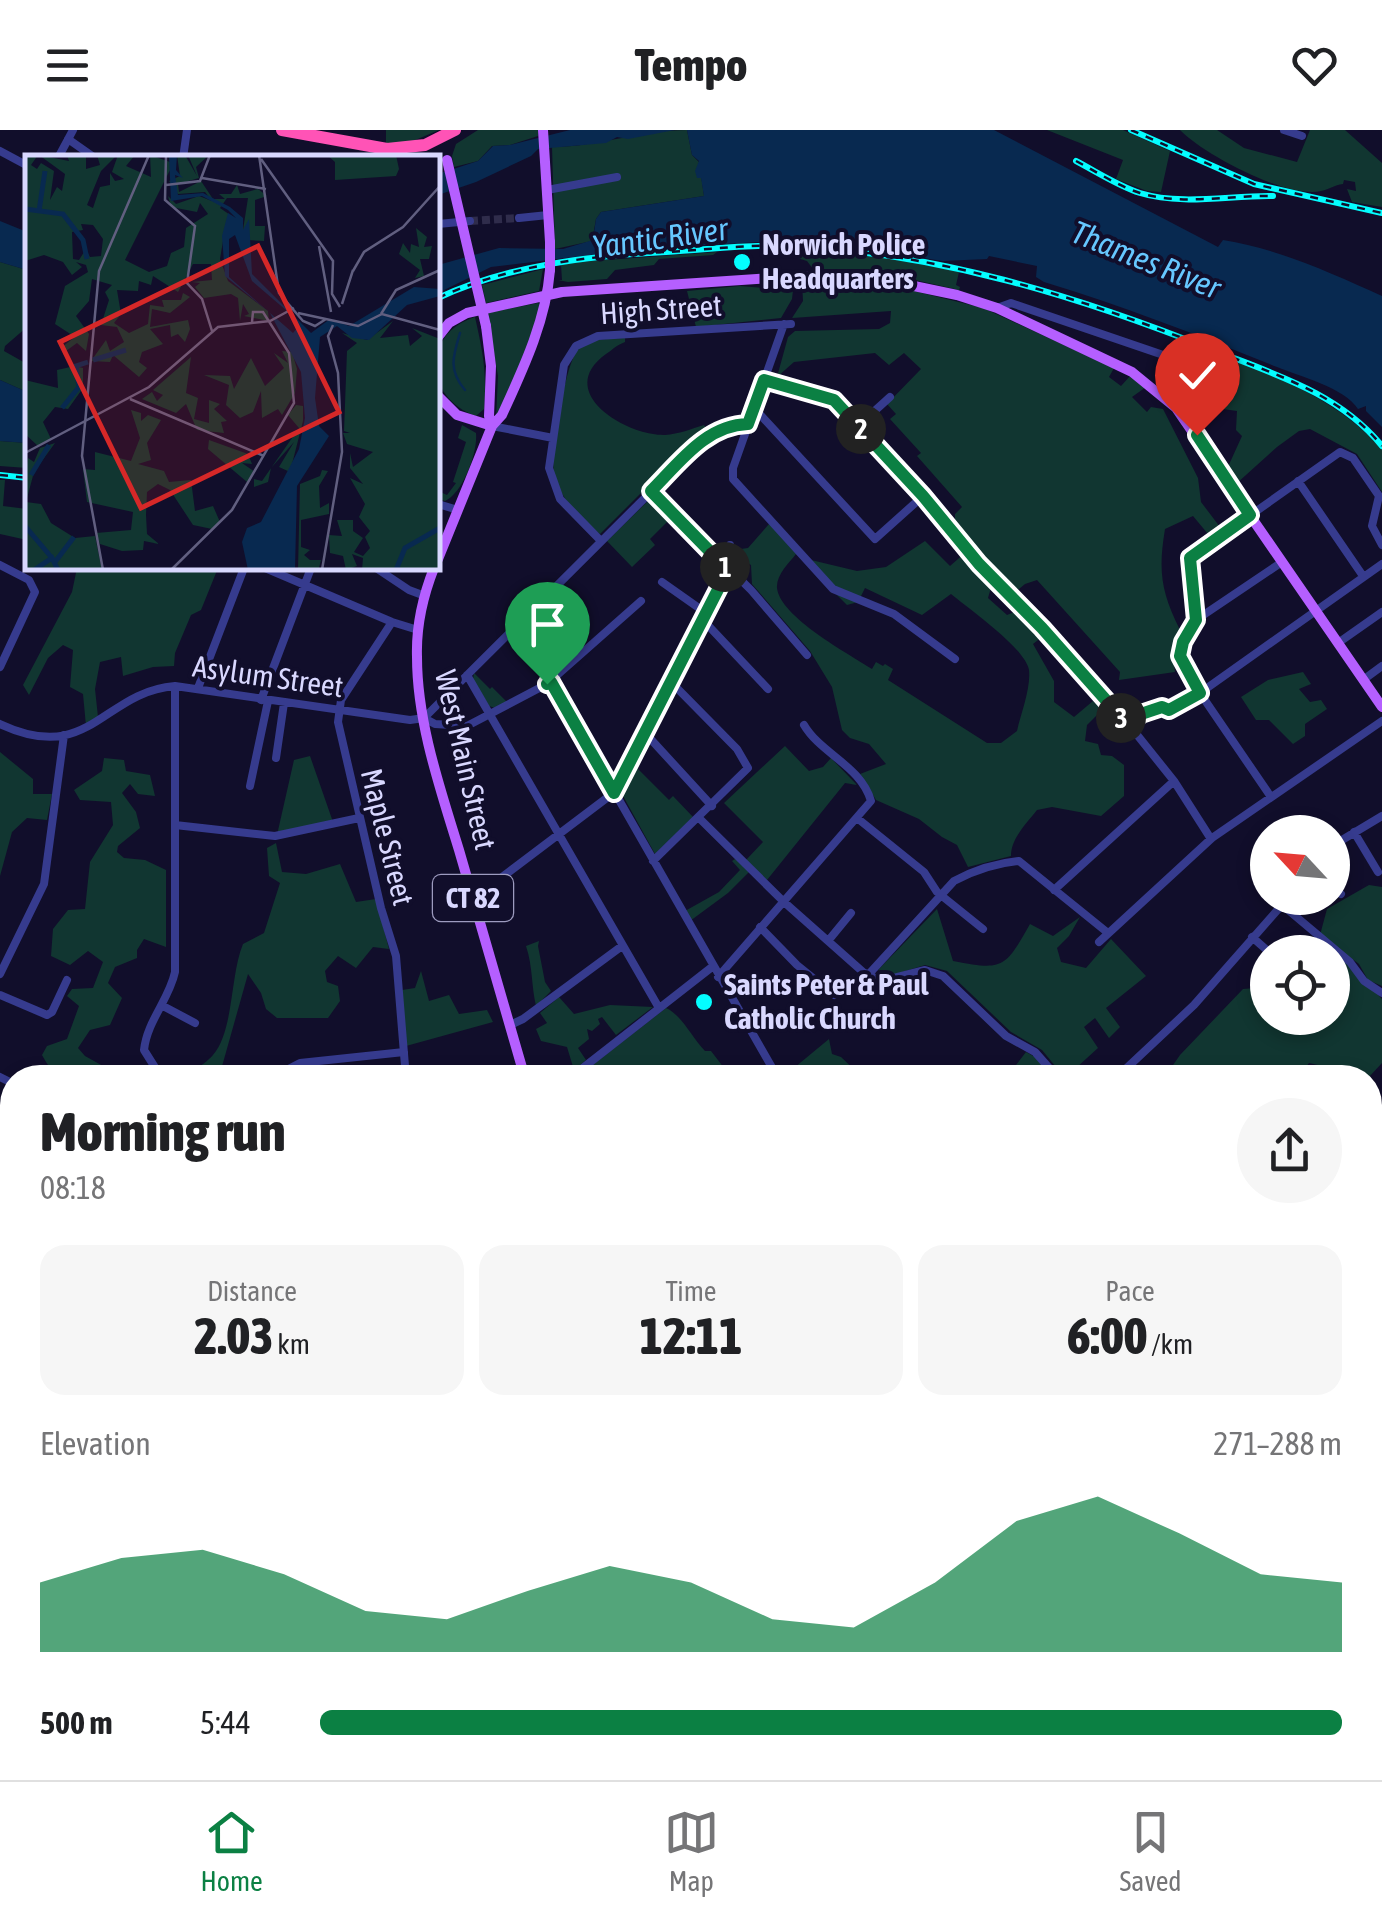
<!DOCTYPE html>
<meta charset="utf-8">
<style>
body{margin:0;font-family:"Asap Condensed",sans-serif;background:#f6f6f6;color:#202124;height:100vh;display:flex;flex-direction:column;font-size:38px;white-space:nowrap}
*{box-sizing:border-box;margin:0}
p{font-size:32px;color:#757577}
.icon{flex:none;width:55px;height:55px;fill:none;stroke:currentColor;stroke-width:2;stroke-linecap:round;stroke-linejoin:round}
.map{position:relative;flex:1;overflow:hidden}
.panel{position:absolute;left:0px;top:935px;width:1382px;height:715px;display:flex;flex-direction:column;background:#fff;border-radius:40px 40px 0 0;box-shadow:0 5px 15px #0003}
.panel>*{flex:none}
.needle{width:65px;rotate:296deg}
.fabs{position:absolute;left:1250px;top:685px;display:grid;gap:20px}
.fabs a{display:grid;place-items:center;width:100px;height:100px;border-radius:50%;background:#fff;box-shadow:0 5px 15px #0003;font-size:50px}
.pin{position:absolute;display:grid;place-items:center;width:85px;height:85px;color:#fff;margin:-102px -42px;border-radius:50% 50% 50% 0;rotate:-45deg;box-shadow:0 0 10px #0007}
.pin .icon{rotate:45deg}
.km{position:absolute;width:50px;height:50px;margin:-25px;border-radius:50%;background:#222;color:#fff;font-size:28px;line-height:50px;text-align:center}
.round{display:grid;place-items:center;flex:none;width:105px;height:105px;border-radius:52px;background:#f6f6f6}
.summary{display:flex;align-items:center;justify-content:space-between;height:170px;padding:0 40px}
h1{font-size:55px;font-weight:800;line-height:75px}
.metrics{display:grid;grid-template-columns:repeat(3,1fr);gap:15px;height:170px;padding:10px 40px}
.metrics div{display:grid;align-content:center;border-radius:25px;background:#f6f6f6;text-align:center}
.metrics b{font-size:50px;font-weight:800}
.metrics small{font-size:28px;font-weight:400}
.metrics p{font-size:28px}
.chart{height:280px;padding:20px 40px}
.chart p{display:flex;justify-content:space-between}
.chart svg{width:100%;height:180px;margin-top:10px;fill:#0b8043;opacity:.7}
ul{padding:0 40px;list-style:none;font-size:32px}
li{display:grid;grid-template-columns:160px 120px 1fr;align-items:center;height:75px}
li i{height:25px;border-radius:12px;background:#0b8043}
header{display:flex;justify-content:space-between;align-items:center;height:130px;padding:0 40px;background:#fff;font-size:45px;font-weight:800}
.menu{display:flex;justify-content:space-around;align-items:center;height:140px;border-top:2px solid #e0e0e0;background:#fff;font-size:28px;color:#757577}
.menu a{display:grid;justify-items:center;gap:5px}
.menu .on{color:#0b8043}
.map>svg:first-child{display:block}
.green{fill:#113631;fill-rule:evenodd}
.water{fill:#082950}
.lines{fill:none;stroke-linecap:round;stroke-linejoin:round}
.stream{stroke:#082950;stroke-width:2.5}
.minor-tunnel{stroke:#2f2c4b;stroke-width:8;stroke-dasharray:8 4;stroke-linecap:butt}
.minor{stroke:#363b8e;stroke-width:8}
.major{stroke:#b55fff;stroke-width:10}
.highway{stroke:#ff53b6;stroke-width:12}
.rail-casing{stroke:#04fdff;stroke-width:6}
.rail{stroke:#110e2b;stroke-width:2.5;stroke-dasharray:8;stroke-linecap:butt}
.major-bridge{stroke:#b55fff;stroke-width:10}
.route-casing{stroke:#fff;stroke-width:20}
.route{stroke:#0b8043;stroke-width:12}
.poi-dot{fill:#04fdff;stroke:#110e2b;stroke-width:4}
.labels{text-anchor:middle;stroke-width:8;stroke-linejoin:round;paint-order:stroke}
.shield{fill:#110e2b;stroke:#9d9bbf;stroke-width:2.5}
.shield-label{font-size:28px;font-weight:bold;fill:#d9d8ff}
.poi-label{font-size:30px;font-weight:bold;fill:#d9d8ff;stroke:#110e2b;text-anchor:start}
.street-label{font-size:30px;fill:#d9d8ff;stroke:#110e2b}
.water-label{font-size:32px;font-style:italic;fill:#66c7ff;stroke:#110e2b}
.inset-river{fill:none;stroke:#082950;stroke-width:5}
.inset-road{fill:none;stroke:#615f80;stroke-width:2.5}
.view{fill:#d62828;fill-opacity:0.15;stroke:#d62828;stroke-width:5}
.inset-edge{fill:none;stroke:#d9d8ff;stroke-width:5}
</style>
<header><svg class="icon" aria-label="menu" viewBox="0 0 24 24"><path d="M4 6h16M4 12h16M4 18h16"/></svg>Tempo<svg class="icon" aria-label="heart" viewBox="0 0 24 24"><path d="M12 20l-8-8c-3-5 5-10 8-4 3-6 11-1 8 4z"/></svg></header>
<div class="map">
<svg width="1382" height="1650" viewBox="0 0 1382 1650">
<rect width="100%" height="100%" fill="#110e2b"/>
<path class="green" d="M386,0H439L413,11L386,14Z
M478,0H538V6L510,15L492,16L478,31L454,37L452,26L456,14Z
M687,0L692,25L699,32L704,66L601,82L596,89L592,111L555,119L552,17C598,17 640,0 687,0Z
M1047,0H1123L1170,21L1161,62L1147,61L1116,49L1123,30Z
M1180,0H1217L1244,18L1297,32L1310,0H1345L1382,33V77L1352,72L1347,59L1356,61L1355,52L1344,50L1343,54C1334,55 1330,59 1321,61C1287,69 1203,24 1180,0Z
M787,119C846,120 902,130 959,142L956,155L960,157L959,160L867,139H813L807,131L787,125Z
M717,122L713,125L659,129L654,135L615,140L607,149L568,152L558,150H562L561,135L578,132Z
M0,132L27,140V197L5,216L4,221L27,234V262L0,250Z
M543,139L539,161L486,173L482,155Z
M865,149L983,178L1114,238L1109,247L1121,256L1131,245L1146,257L1132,267L1147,282L1151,277L1163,279L1198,348L1201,372L1220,397L1208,404L1193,386L1165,399C1158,441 1161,462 1180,500L1172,520L1175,542L1119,550L1120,542L1037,450L1025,454L1013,464L985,439L955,402V384L962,377L917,326L921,323L890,289L896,284L887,274L921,239L904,223L889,235L875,223L794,232L777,247L788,207L795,201L879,199L890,193L891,181L792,188L803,171L802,152Z
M788,150L794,151L792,169L781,188L696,197L687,161L740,156L774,159Z
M538,173L541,175L532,206L496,289L498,246L487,183Z
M475,187C483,223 487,241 484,279L476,286C424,268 421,204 475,187Z
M625,208V212C615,216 615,218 606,224C553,262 626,306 665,305C679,304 691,299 704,295L706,298L600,404C581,390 559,367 554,344C550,325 566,227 580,217C593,208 610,209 625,208Z
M1228,227C1286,251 1338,271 1382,319V362L1357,324L1310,299L1299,301L1277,317L1236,354L1227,339L1242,306L1236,300L1237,281L1216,278L1209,282L1199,271L1204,264L1209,266L1218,260L1219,246Z
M462,295L476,303C478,322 463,363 445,371L438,369V361L447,365L456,353L453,352L466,312L458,308Z
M0,311L27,313V338L0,336Z
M0,350H5L3,376L27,379V410L0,404Z
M649,370L656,371L672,387L650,409L655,415L632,437L607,411Z
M769,394L811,430L857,441L886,437L925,411L950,436L966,422L992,454L988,468L1007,485L1019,480L1043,506L1033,514L1054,551V572L1074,587L1093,571L1102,580L1087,595L1085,611L1098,614L1101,625L1112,626L1124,635V666L1101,686L1052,677L1037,680C1027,693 1011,708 1011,726L968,737L957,715L942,707L919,689L876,670L860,644L886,634L869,614L850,608L842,600L832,557L810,521L752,454L751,435L738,427L731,441L734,420L748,418ZM796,424L847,475L858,472L865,458L922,485L951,464C969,479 1025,518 1029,540C1031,558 1021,583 1017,601L1001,613H987L888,550L893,539L885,534L883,536L876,532L872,539C849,524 780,487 777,458C776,445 789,433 796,424Z
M77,438H218L201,480L191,485L175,523L174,536L153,537L123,546L121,527L100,532L95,559L98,587L86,596L83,564L70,557L73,520L63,515L48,528L29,565L23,555L72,462Z
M1303,542L1311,554L1299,559L1310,572L1321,570L1327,579L1305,594V606L1293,614L1269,590H1256L1241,567L1268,550Z
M474,543L490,559L492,557L507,572L495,578L489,576L473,549Z
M785,616L809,641L823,637L831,628L857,655L845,653L767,750L746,730L763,712L724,673Z
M0,622L33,649V664H52L47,690L27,688L12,702L0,746Z
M310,626L333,692L277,705L294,630Z
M104,628L124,630L126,641L150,645L155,666L138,664L130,654L122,663L136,682L140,698L118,716L117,722L124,728L145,730L166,740V817L144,809L137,820V828L115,837L108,853L122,868L110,895L90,900L78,918L85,926L103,936L105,947H85L77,943L72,947C55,948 50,939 42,925L47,916L67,909L79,876L67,866L72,859L93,858L103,832L88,821L70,835L51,826L53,799L68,780L85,779L90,732L113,695L111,672L80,670L74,660L102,641Z
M636,637L669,670L673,666L693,687L655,724L622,664Z
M276,713L282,742L306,744L340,734L356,772L376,769L389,819L373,817L356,838L338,826L325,841L327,852L338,856L340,871L328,888H277L266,879L261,863L248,844L219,947L194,948V941C200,936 208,931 213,925C234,901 230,845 243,814L264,803L280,753L269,746L267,718Z
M735,729L750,741L728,763L690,791L685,781L719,762L740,740L732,731Z
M1369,755L1382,757V856L1368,850L1359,834L1320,805L1327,779Z
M937,779L953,831C1004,841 1005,838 1030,794L1053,806L1080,787L1069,806L1057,818L1061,832L1086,838L1111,809L1146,846L1106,878L1120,897L1109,908L1095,888L1084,897L1098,918L1065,948L1042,920L1011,902L947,841L925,835L889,846L878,844L879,839Z
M1319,809L1352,837L1382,869V933L1369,947L1309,933L1299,947L1164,948L1180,925L1243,859L1267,857L1268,888H1332V822H1308Z
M539,811L538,816L545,852L551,861L536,876C531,855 533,837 526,816Z
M421,841L429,871L449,865L459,884L487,880L493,892L406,916L402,860L415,858Z
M559,867L574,884L610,875L653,877L616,905L602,887L598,889L600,894L592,901L587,899L589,909L578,918L586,930L574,940L567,917L541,911L536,899L547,893L540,883Z
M666,878C682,885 692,908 705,921H711L731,947L576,948Z
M829,909L832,924L841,927L862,947H783Z
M1026,922L1035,927L1052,947L1007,948L1019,938L1016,935Z
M9,1150L12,1156L9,1178L12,1181L9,1200L12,1203V1307L0,1302V1152Z
M1370,1230L1382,1238V1398L1370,1397Z
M0,1432L12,1437V1533L0,1534Z
M1370,1586L1382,1597V1650H949L961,1638H1370Z
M205,1638H391L386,1642L391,1650H202Z"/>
<path class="water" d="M570,0H675L628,9L617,7L606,13L538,19L531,26L476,52L438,65V44L478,31L493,16L510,15Z
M687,0H994L1218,117L1223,110C1279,119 1331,143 1382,166V297L1366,281V276L1358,279C1345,258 1299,246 1277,237C1200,206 1123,176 1044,152L1036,147L1037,136L989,126L987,129L943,131L829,114L759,112L640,119L491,137L438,163V135L499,118L563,119L593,110L596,89L601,82L704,66L701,48H697L695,41L699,31L692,25Z
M0,91L27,102V140L0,132Z
M0,250L27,262V313L0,311Z"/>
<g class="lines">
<path class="stream" d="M460,203C453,226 448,240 465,260
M314,1638L335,1650"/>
<path class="minor-tunnel" d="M470,91L519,88"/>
<path class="minor" d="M1284,0L1302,6
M68,9L95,28
M0,21L28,36
M58,28L73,0
M183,28L187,0
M547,60L617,47
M28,82V92
M519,88L548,85
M438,94L470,91
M997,178L1011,173L1216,243
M784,194L733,338V349L833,459L894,484L955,529
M764,250L834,269L923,366L979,434L1042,499L1138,606L1174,651L1211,709
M754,278L875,409L923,366
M492,296L553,308
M858,296L890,267
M1298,351L1363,446
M651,361L751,460L807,525
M438,374L458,380
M601,411L560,369L549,338L564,235L576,216L598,206L791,194
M0,435L29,450L35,462L0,537
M265,438L392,492L418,500
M376,438L409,460L425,466
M662,452L706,483
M703,490L768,559
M1196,490L1282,432
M392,492L341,570L338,592L381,778L396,826L406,948
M1338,513L1382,482
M467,545L659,878
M1363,550L1382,536
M551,551L778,948
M198,558L244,438
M261,570L311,438
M424,588L703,310L720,298L749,293
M424,588L435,594L467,596L547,554L641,471
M0,594C90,636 102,562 175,556L410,590L424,588
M1128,595L1141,583L1162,577L1169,581L1200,563L1382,434
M646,604L712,676
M276,628L284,573
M250,656L268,571
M1271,667L1200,563L1180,525L1183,512L1196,490L1190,428L1340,322L1353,328L1379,366L1372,396L1382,415
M699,688L784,772L863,842L882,851L925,840L943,846L1006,906L1035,922L1058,948
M857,688L924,742L937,762L983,799
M175,695L275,706L359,688
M1354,702L1378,742
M1332,716L1382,686
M653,731L748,638L737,619L671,552
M1332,757L1341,764
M1054,760L1174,651
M472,766L489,757L616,661L729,437L730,415
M1281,774L1350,832L1364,851L1382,863
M760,797L797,835L834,865
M1252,807L1269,822
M828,811L851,783
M1099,812L1212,708L1382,591
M0,844L44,754L64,605
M868,845L954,751C973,741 997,733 1019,731L1108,803
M718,847L871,671C861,636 821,624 804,595
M0,865L47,885L52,882L67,850
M163,876L195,893
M510,895L523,889L622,816
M0,947L12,953
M161,947L144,920C147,891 169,870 175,842V556
M271,948L300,933L404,922
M570,948L712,837
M1116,948L1194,875L1288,768
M0,1010L12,1016
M1370,1015L1382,1026
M1370,1050L1382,1037
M1370,1075L1382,1085
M0,1112L12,1123
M1370,1149L1382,1159
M96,1638L126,1650
M681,1638L709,1650
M162,1650L167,1638
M580,1650L582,1638
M886,1650L898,1638"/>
<path class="major" d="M543,0L550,112
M486,196L491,236L489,286L492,296
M438,207L449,193L467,183L562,162L801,146H866L957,165L997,178L1132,242L1176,278L1382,577
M438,266L457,285L492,296
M438,429L492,296L502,285C523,239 546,191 550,140
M434,438C423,466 416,496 417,527C417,592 440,658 459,720C481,796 503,872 525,948
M0,1352L12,1361
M420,1638L438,1650
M622,1650V1638"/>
<path class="highway" d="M282,0L387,19L425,15L455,0"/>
<defs>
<path id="rail" d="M1131,0L1254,54L1382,83
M1076,31C1097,42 1118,56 1140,63C1183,76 1230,65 1273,66
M438,168C509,135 588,126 666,122C707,120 747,114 788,116C934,122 1078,166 1213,220C1274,244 1339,263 1382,316
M0,345L28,348"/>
</defs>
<use href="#rail" class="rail-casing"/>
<use href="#rail" class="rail"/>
<path class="major-bridge" d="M447,30L486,196
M550,112V140"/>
</g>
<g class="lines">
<defs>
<path id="route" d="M547,554L551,552L614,663L728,440L651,361C680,332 706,295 748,294L764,250L834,270L923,366L979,434L1042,498L1128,595L1141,584L1162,577L1169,580L1200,563L1180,526L1183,512L1196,490L1190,428L1250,385L1197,305"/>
</defs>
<use href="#route" class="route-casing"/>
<use href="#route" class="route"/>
</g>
<g class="poi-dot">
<circle cx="742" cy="132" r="10"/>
<circle cx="704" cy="872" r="10"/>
</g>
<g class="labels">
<rect class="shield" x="433" y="745" width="80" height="46" rx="8"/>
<g class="shield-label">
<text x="473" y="778">CT 82</text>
</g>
<g class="poi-label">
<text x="762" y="125">Norwich Police<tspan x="762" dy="34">Headquarters</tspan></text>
<text x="724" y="865">Saints Peter &amp; Paul<tspan x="724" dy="34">Catholic Church</tspan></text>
</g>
<g class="street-label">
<text transform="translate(661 180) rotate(-4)" y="10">High Street</text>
<text transform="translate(268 547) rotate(8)" y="10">Asylum Street</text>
<text transform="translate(465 630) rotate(77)" y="10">West Main Street</text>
<text transform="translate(387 707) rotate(76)" y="10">Maple Street</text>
</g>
<g class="water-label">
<text transform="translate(660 108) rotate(-8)" y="11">Yantic River</text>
<text transform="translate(1146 130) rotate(22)" y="11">Thames River</text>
</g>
</g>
<g transform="translate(25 25)">
<rect width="415" height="415" fill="#110e2b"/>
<path d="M0,0H13L6,10L12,14L16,8L29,16L25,45L32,32L37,36L40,19L14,0L44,6L42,0H61V14L75,10L72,0H92L76,16L62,50L68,53L75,32L85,30V18L90,26L99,24L87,17L93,0H110L101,11L126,22L125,0L145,7L143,0H148L146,13L100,105L124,117L142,111L146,98L159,92L161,73L183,59L175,48L172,57L146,52L143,41L151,49L174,41L187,46L180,37L153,39L144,26L155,21L152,0H160L172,21L163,0H184L171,12L174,23L153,29L154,37L176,26L188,44H200L194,39H206L212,30L215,39L233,34L242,41L230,45V71H240L239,86L222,85L218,75L223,43H202L195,53L211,64L201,68L195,104L203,126L243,156L244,166L219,161L224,159L218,149L215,166L213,143L206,139L179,143L170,132L175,128L167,127L187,125L186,109H168L153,137L128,121L126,130L114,126L113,136L92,135L96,159L89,168L104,178L123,169L125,150L139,152L137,145H156L158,138L165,142L145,158L127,154L125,172L163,165L165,174L160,187L153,179L146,182L145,170L125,174L138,189L117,197L114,207L122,213L114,222L88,200L85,207L66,206L81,185L85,196L99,187L92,172L76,170L84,145L80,137L87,130L67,124L64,146L51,161L64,179L61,196L52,188L41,196L37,192L50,182L30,169L40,131L63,117L61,110L51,107L57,112L47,120L38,107L19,100L0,106ZM56,69L68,70L78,84L76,101L65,102L61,94L54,105L48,104L47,77L58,75ZM302,0H371L374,14L371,21L310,25V7ZM391,73L402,82L399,92L407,91L404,104H395L399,121L390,123L395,115L374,99L378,88L385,98L386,89L394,92ZM368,166L355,183L383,180L385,191L397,181L387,173L415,184V415H337L338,403L327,399L332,411L321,415L318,401L305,398L304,380L317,381L312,365H328V376L338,383L329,397L338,401L345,393L340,382L345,376L334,362L340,349L325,323L338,329L325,313V298L328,312L348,297L322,289L318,278H325L319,276L322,196L332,188L317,178L342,185ZM257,196L267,197L272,214L270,238L257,260L253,254L237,263L236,236L228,257L215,263L201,250L204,230L179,220L205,221L209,234L226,203L240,231L259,213L249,198L263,208ZM166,202L161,238L173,243L169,264L184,268V245L195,249L189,254L202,266L196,267L199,278L172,275L161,249L151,258L117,244L127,237L132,246L138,240L128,235ZM50,211L58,213V233L43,254L30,252L18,267L26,284L13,291L0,279V225L33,233L32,215ZM271,250L278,251V266L265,317L254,312L269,287L246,313L243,327L229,332V324L237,326L274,273L263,260ZM106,255L116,258V266L123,260L136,265L122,288L126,305L113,309L139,316L144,327L166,325L170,356L188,351L195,367L187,374L168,370L145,335L133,329L122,337L121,360L122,379L134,389L119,386L118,395L97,396L75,389L71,378L106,375L108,357L62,347L58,314L70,315V297L106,306L115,283ZM184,285L223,299L227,309L217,308L230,317L222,327L183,294ZM30,288L9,317L1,347L16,349L26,368L50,383L70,381L77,415H0V324L3,303L9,307L15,293ZM297,315L303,316L294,331L295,353L304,348V359L276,365V392L285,395L279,400L285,405H296L294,413L273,415L275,329L295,321Z" fill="#113631" fill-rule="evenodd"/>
<path d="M144,0H152L151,15L158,23L150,20L153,40L178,38L205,52L218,63V75L224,64L227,119L286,178L305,164L324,171L389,132L415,134V141L382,150L344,185L327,183L312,171L295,182L290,243L294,271L304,281L272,331L270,415H223L217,387L222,373L236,367L274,294L280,263L276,217L245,158L200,121L197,81L203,58L211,63L203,55L177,41L146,46ZM210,80L227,126L262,156L273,172L268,178L204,122V84Z" fill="#082950" fill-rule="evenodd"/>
<path class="inset-river" d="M0,54L38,59L58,85L62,104M14,56L20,16M68,205L101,195M37,253L54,232L51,211L63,207M6,320L24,290M0,371L27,403M30,407L49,382M9,415L27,403L33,415M371,415L380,393L415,373"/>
<path class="inset-road" d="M141,0L140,45L170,71L162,128L177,144L187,176M234,0L254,138L278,166L290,171L301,164M236,4L308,106L307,139L315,152M177,23L241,34M141,30L175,26L185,0M294,91L306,157M328,116L339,97L378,72L415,31M317,149L328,115M273,158L333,171L357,159L415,175M356,159L371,135L415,115M105,244L239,301M0,298L124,232L193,172L245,166L269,153M78,415L57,301L74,116L124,0M146,415L207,355L269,248L264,198L238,157H228L227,167M297,415L317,297L313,218L303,181L308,170"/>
<path class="view" d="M233,91L314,257L116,353L35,187Z"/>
<rect width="415" height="415" class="inset-edge"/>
</g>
</svg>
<div class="fabs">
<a><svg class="needle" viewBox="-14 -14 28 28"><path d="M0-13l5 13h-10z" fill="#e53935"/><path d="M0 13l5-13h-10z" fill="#757577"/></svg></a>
<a><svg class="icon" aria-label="locate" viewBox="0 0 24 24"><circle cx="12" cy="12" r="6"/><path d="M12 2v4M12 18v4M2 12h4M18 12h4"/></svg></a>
</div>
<div class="pin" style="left:547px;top:554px;background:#1e9e55"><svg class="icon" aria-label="arrive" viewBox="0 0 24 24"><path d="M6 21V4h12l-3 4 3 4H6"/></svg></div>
<div class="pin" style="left:1197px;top:305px;background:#d93025"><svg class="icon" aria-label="check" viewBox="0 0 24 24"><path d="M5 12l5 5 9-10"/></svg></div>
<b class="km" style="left:725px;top:437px">1</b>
<b class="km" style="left:861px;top:299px">2</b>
<b class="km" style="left:1121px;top:588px">3</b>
<section class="panel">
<div class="summary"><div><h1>Morning run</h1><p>08:18</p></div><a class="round"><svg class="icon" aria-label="share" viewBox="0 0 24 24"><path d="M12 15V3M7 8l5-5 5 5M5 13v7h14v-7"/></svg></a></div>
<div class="metrics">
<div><p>Distance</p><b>2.03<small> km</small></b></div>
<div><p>Time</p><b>12:11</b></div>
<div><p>Pace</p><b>6:00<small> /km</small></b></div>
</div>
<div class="chart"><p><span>Elevation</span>271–288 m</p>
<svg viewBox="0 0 160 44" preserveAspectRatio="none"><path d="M0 44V27L10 21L20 19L30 25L40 34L50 36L60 29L70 23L80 27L90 36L100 38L110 27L120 12L130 6L140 15L150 25L160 27V44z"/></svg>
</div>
<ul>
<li><b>500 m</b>5:44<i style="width:100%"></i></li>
</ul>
</section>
</div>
<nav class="menu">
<a class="on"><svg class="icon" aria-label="home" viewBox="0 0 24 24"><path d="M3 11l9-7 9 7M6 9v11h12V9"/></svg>Home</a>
<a><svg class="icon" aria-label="map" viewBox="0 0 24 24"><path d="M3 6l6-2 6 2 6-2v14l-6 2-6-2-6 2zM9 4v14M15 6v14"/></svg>Map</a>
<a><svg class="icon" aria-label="saved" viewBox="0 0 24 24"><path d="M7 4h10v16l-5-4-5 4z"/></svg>Saved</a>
</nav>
